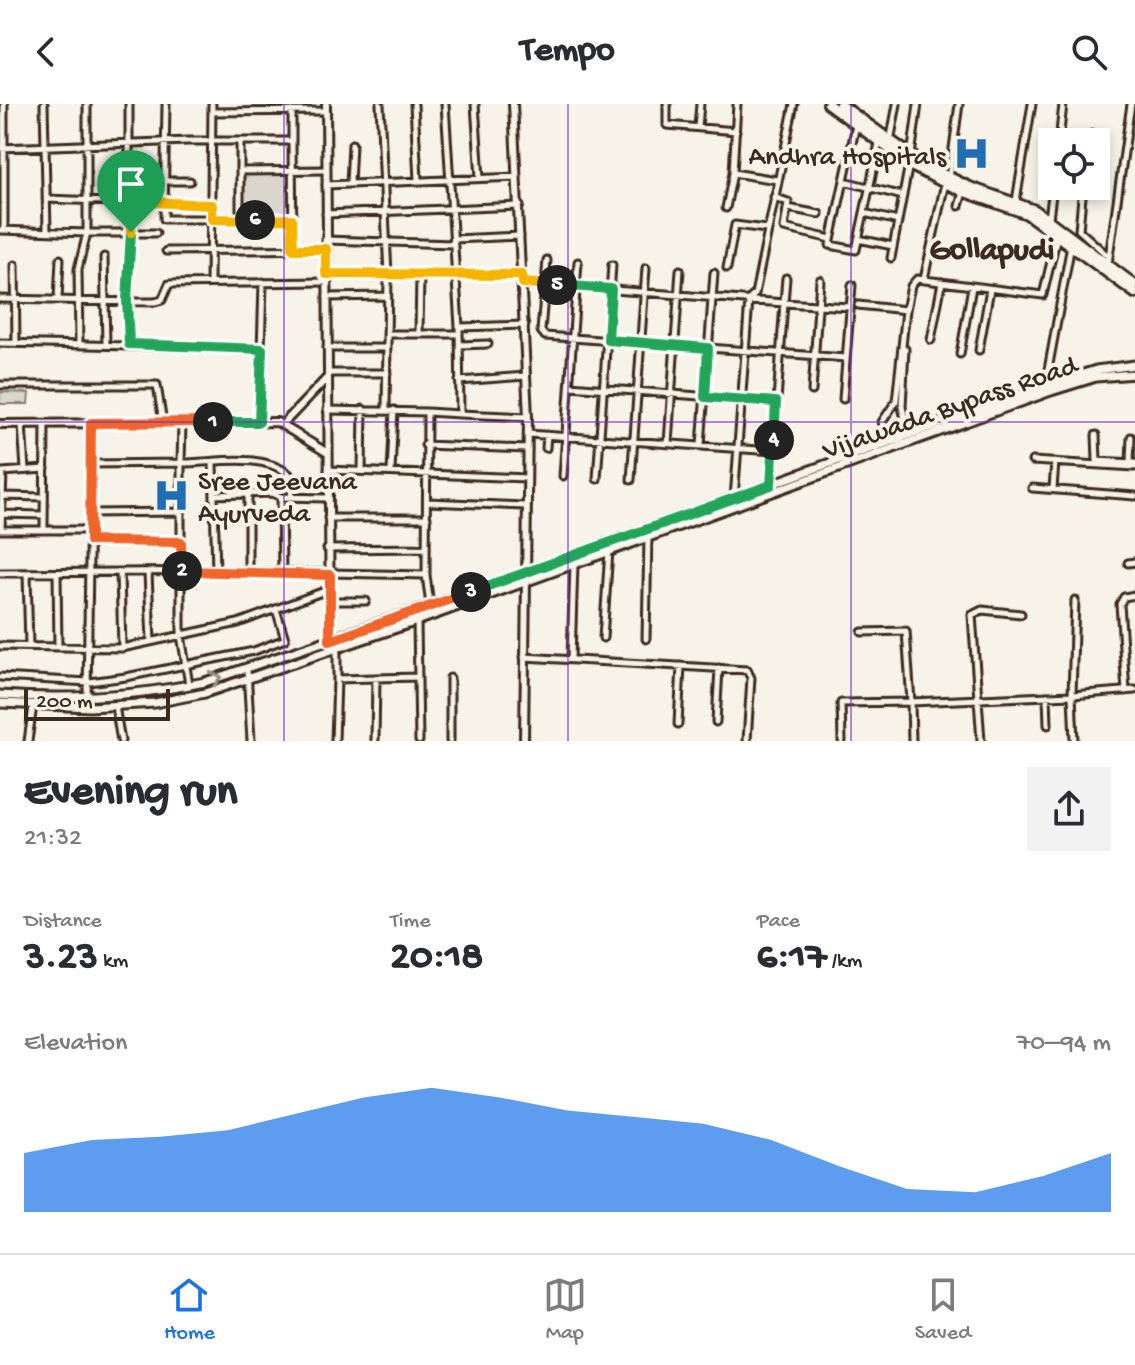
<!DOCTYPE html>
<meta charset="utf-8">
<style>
body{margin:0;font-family:"Gochi Hand",sans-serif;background:#f2f2f3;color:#2b2b33;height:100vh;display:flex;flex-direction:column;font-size:30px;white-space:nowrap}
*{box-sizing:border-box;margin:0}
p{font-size:26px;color:#7c7c81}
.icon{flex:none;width:44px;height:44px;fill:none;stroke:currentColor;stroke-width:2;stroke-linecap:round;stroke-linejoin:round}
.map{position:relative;height:637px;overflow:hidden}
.side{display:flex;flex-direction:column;background:#fff;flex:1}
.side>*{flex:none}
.fabs{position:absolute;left:1038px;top:24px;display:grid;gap:16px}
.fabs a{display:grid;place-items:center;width:72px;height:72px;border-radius:0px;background:#fff;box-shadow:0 4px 12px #0003;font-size:40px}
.scale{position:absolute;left:24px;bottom:20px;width:146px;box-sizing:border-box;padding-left:8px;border:4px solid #3b2a1e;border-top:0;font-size:22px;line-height:28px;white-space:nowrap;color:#3b2a1e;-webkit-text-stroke:6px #f7f3e8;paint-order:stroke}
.pin{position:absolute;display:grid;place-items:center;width:68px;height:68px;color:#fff;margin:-82px -34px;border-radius:50% 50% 50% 0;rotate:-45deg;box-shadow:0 0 8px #0007}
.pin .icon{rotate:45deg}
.km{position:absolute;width:40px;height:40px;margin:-20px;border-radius:50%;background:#222;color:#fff;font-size:22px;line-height:40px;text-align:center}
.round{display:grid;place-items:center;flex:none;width:84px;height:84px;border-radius:0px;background:#f2f2f3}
.overview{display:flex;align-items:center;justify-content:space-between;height:136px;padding:0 24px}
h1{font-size:44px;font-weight:700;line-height:60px}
.stats{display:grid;grid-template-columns:repeat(3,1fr);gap:12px;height:136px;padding:8px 24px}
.stats div{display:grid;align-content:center}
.stats b{font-size:40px;font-weight:700}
.stats small{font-size:22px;font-weight:400}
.stats p{font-size:22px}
.chart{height:224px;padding:16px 24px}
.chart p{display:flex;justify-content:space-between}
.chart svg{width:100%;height:144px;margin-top:8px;fill:#1a73e8;opacity:.7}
header{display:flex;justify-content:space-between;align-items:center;height:104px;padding:0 24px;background:#fff;font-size:36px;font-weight:700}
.dock{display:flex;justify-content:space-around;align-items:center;height:112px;border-top:2px solid #e1e1e2;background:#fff;font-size:22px;color:#7c7c81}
.dock a{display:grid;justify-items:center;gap:4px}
.dock .active{color:#1a73e8}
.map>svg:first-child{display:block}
.green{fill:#dbd6cb;stroke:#8b8074;stroke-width:2}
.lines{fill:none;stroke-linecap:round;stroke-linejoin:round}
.minor-casing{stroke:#3b2a1e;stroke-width:11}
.tertiary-casing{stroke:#3b2a1e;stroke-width:12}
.primary-casing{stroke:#3b2a1e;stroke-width:13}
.trunk-casing{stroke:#3b2a1e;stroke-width:14}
.minor{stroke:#f7f3e8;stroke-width:5}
.tertiary{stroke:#f7f3e8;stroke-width:6}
.primary{stroke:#f7f3e8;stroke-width:7}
.trunk{stroke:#f7f3e8;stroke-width:8}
.oneway{stroke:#998e83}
.split-1-casing{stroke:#fff;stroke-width:16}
.split-2-casing{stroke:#fff;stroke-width:16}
.split-3-casing{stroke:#fff;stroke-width:16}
.split-4-casing{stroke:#fff;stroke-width:16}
.split-5-casing{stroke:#fff;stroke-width:16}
.split-6-casing{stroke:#fff;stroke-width:16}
.split-7-casing{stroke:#fff;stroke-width:16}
.split-1{stroke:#22a559;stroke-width:10}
.split-2{stroke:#f0652b;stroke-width:10}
.split-3{stroke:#f0652b;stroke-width:10}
.split-4{stroke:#22a559;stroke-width:10}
.split-5{stroke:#22a559;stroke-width:10}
.split-6{stroke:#f5b400;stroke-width:10}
.split-7{stroke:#f5b400;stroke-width:10}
.grid{fill:none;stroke:#7b2cbf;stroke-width:2;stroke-opacity:0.55}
.labels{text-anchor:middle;stroke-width:8;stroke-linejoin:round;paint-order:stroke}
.poi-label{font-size:28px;fill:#3b2a1e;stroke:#f7f3e8;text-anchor:end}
.street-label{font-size:28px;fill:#3b2a1e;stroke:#f7f3e8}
.quarter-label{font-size:32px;font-weight:bold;fill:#3b2a1e;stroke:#f7f3e8}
</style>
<header><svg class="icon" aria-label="back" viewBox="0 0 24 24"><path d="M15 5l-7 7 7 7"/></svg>Tempo<svg class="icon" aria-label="search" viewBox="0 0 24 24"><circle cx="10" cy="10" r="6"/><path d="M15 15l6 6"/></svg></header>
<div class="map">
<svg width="1135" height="637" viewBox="0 0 1135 637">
<rect width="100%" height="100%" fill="#f7f3e8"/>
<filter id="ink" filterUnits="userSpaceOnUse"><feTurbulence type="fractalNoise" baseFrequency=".0125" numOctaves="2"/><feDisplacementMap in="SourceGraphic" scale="16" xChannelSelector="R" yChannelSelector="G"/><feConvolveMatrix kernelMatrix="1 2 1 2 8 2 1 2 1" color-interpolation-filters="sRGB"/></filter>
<g filter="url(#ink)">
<path class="green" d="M293,69L290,114H244L243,70Z
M0,288L29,289L28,300H0Z"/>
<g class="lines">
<defs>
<path id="minor" d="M44,0L47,126
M129,0V240
M166,0L164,115H292
M380,0L388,171L386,305
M414,0L418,76
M475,0L480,74
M667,0V21L736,27
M212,8L326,7
M856,21L830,141L856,146L879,39
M698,23L700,0
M240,37V67
M292,37L293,145
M890,38L897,0
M1059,38L1063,0
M1090,38L1092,30
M0,44L188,37H292V7
M911,52L918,0
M733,69L777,76
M949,74L959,0
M165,77H190
M844,77L903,92
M350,80L352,40
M326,81L517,73
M1083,82L1079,126L1108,152
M774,93L788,98L784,124L831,135
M46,95L212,101
M1016,97L1032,0
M959,102L963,88
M726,104L733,69L737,0
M788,104L819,110
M864,109L898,117
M326,110L520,102
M1049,115L1053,82
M240,116V67L325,66
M0,126L87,129V0
M4,126V0
M454,135L520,132
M858,135L893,142
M325,136L454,140
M166,147L326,145
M104,153L106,240
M891,154L909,60
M547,156L541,227L545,232L846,254
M1108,160L1131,0
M15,161L16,239
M727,164L735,121L766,125
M786,174L784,199L850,203
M924,175L945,79
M210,179L212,0
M523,179L784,199L771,381
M327,193L387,192
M0,195L155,198L162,196L169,180L326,178
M58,195L60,155
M858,201L906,206L911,182L917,175L1043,191L1057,132
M459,223L525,221
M387,230H459
M419,230L420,171
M931,236L942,178
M0,239L262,245
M79,239L78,165L87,129H156
M459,241L488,240
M327,244H387
M905,245L902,303L909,330
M979,246L990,185
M960,250L972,183
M328,269H387
M459,277L526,272
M0,281H157L163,319
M570,282L776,298
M1045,282L1071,141
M812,287L820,176
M843,295L852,181
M327,306L427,308L426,471L430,501
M427,308L460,310L459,223L445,0
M460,310L528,313
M259,318L263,178
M182,319L181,359C216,359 260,348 289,370L292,393
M22,320L25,366
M528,330L774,347
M1096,331L1097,357L1135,359
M888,338L882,318L896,297L906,206
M668,339L680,166
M425,341L528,345
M701,341L714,169
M546,344L547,331
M1032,357L1135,363
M213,359L216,467
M1130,359L1131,333
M91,360L181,359V531L189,581
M328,366L527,374
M362,367L363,305
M2,368L45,365
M391,368L394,306
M563,372L578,158
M597,375L612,161
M631,376L646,164
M1032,384L1135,392
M1053,385L1055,358
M248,390V467
M214,391L272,389L281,393
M2,392L44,393
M734,395L749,196L755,190L794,0
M427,398L526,402
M90,409L181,408
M1,410L44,411
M328,414H427
M0,426H90
M1,426L3,368
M44,426L45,320
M90,437L181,438
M327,445L426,444
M1128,459L1135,458
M282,468L281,393L327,394
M0,469L233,467L426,471
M120,469L122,544
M148,469L151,537
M27,470L29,542
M57,470L58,543
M331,497H366
M417,517L419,637
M603,534L609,447
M646,535L648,433
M0,542L122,544L238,519L330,485
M337,545V575L418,573
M524,553L747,566L751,574L747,637
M571,555L574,460
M247,565L251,637
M0,573L89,578L126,573L254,547L285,535L276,505
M450,574V637
M1126,587L1120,500L1124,493L1135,491
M1047,592L1048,621
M87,593L91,319
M115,602L121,637
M716,618L719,564
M678,620L681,562
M28,637L33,602
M335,637L337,575
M375,637L376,574
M842,637L841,599L911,598L906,527L862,528
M912,637L911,598L1072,591L1075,496
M981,637L972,511L982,506L1021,510
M1074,637L1072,591L1135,586"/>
<path id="tertiary" d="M326,0L330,537
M513,0L528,313L524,637
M326,170L522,171
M0,320L277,318L326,348
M283,320L326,275"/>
<path id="primary" d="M0,591C70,596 137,592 205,578L479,485L1045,282L1096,266L1135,261
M0,599L90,603L155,599L205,589L417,517L1051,287L1096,273L1135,270"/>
<path id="trunk" d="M828,0L915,64L959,86L1027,110L1135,189
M840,0L926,62L970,83L1035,106L1135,181"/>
</defs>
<use href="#minor" class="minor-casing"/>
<use href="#tertiary" class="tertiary-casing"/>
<use href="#primary" class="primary-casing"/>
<use href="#trunk" class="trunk-casing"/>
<use href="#minor" class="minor"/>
<use href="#tertiary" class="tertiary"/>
<use href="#primary" class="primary"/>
<use href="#trunk" class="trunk"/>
</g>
<defs><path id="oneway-chevron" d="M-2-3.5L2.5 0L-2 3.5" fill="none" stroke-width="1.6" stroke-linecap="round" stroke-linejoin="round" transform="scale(2)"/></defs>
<use class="oneway" href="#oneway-chevron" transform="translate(216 574) rotate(-17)"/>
</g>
<g class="lines" filter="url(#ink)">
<defs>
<path id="split-1" d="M131,128L127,196L129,240L262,245L259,318H213"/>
<path id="split-2" d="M182,467L181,438L90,437L91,319L213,318"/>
<path id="split-3" d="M182,467L330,471V537L471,488"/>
<path id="split-4" d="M471,488L771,381L774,336"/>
<path id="split-5" d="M557,181L611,185L608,236L708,244L705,293L776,298L774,336"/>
<path id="split-6" d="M255,116L292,115L293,145H326V170L522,171L523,179L557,181"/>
<path id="split-7" d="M131,128L130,97L212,101V115L255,116"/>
</defs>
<use href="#split-1" class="split-1-casing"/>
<use href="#split-2" class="split-2-casing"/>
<use href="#split-3" class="split-3-casing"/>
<use href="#split-4" class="split-4-casing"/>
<use href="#split-5" class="split-5-casing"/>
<use href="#split-6" class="split-6-casing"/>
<use href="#split-7" class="split-7-casing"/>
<use href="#split-1" class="split-1"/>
<use href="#split-2" class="split-2"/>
<use href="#split-3" class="split-3"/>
<use href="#split-4" class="split-4"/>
<use href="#split-5" class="split-5"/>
<use href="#split-6" class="split-6"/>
<use href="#split-7" class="split-7"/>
</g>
<path class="grid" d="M284,0V637M568,0V637M851,0V637M0,318H1135"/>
<defs>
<symbol id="hospital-bare" viewBox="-9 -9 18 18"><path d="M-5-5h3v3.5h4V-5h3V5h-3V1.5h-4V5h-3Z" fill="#1f6fb2" stroke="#f7f3e8" stroke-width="2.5" paint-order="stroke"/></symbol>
</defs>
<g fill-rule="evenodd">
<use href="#hospital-bare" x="946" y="24" width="51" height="51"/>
<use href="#hospital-bare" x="146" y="366" width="51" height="51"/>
</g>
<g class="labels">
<g class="poi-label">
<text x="946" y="60">Andhra Hospitals</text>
<text x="198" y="385" text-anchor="start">Sree Jeevana<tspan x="198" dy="32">Ayurveda</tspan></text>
</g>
<g class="street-label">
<text transform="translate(949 301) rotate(-19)" y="10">Vijawada Bypass Road</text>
</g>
<g class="quarter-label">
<text x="992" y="154">Gollapudi</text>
</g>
</g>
</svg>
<div class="fabs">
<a><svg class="icon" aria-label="locate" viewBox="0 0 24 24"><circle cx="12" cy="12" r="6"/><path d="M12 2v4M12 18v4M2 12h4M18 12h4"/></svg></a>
</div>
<div class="scale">200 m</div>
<div class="pin" style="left:131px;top:128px;background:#1e9e55"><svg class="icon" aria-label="arrive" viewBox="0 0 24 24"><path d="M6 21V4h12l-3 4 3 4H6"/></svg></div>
<b class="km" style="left:213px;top:318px">1</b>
<b class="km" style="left:182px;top:467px">2</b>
<b class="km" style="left:471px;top:488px">3</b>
<b class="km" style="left:774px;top:336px">4</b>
<b class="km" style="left:557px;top:181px">5</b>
<b class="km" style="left:255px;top:116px">6</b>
</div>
<section class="side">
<div class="overview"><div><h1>Evening run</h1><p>21:32</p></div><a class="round"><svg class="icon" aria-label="share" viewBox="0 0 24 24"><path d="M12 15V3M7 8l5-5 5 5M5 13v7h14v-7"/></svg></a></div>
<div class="stats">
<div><p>Distance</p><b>3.23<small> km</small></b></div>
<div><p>Time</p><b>20:18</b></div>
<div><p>Pace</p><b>6:17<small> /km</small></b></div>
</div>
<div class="chart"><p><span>Elevation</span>70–94 m</p>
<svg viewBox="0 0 160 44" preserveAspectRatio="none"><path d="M0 44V26L10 22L20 21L30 19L40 14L50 9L60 6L70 9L80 13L90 15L100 17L110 22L120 30L130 37L140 38L150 33L160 26V44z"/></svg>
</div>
</section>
<nav class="dock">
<a class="active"><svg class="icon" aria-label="home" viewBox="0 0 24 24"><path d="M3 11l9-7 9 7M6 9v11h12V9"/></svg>Home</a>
<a><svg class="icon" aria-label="map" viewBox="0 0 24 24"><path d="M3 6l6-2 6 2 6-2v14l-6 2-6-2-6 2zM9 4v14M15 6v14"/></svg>Map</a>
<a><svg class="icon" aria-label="saved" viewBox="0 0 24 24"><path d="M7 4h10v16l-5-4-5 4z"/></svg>Saved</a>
</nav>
